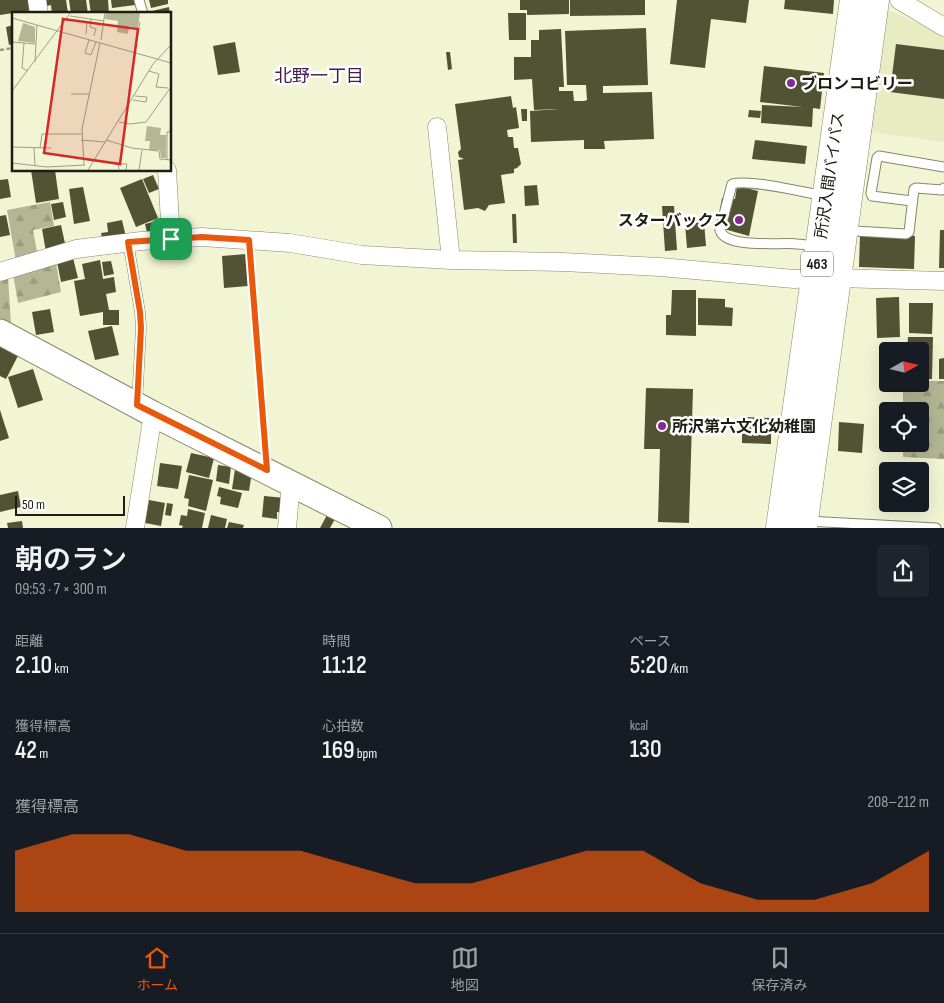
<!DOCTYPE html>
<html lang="ja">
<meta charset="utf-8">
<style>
body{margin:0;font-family:"Sofia Sans Condensed","Noto Sans JP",sans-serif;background:#20242c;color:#f1f3f6;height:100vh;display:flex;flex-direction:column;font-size:19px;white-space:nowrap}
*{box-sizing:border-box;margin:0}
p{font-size:16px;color:#9ea1a6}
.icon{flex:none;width:28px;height:28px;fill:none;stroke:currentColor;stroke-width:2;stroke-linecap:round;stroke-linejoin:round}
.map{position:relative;height:528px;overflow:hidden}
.sheet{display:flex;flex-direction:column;background:#171b24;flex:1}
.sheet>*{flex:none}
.needle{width:32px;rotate:82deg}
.controls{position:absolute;left:879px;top:342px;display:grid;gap:10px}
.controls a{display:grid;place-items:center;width:50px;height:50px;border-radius:5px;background:#171b24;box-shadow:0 5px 20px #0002;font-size:25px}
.scale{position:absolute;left:15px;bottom:12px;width:110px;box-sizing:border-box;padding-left:5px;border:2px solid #1d1e12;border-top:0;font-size:14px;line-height:18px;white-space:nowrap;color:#1d1e12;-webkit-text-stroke:4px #fff;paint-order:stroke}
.pin{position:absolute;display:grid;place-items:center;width:42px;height:42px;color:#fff;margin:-21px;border-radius:10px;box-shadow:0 2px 8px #0006}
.round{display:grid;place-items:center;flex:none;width:52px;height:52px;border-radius:5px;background:#20242c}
.head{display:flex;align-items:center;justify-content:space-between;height:85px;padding:0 15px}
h1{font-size:28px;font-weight:600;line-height:38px}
.metrics{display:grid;grid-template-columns:repeat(3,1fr);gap:8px;height:85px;padding:5px 15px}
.metrics div{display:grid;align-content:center}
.metrics b{font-size:25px;font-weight:600}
.metrics small{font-size:14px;font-weight:400}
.metrics p{font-size:14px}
.chart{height:140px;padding:10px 15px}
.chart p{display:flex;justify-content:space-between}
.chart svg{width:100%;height:90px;margin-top:5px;fill:#ea580c;opacity:.7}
.menu{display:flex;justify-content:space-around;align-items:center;height:70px;border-top:1px solid #363941;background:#171b24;font-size:14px;color:#9ea1a6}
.menu a{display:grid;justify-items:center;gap:2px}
.menu .current{color:#ea580c}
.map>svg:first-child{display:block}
.built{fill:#e8ecc3}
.forest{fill:url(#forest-firs)}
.building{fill:#515334}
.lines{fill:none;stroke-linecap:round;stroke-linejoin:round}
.lane-casing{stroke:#85886a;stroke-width:11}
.street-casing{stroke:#85886a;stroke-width:19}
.secondary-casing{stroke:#85886a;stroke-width:27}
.highway-casing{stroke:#85886a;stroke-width:29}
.path{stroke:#9a9c84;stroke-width:2.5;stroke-dasharray:4 2.5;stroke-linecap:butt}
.lane{stroke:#fff;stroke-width:9}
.street{stroke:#fff;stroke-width:18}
.secondary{stroke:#fff;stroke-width:25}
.highway{stroke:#fff;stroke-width:28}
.route-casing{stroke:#fff;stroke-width:10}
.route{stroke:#ea580c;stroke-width:6}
.poi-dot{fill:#862994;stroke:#fff;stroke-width:2}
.labels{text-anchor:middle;stroke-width:5;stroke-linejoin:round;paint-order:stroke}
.shield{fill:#fff;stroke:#616259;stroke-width:1}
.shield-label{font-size:15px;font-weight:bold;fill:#1d1e12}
.poi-label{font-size:16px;font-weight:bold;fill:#1d1e12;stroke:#fff;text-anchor:start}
.street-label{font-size:16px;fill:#1d1e12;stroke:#fff}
.neighbourhood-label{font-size:18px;fill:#461a4d;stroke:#fff}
.inset-road{fill:none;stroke:#9d9f86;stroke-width:1}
.view{fill:#d62828;fill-opacity:0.15;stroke:#d62828;stroke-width:2.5}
.inset-edge{fill:none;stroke:#1d1e12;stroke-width:2.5}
</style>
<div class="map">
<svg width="944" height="528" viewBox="0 0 944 528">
<defs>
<pattern id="forest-firs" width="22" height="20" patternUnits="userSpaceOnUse" patternTransform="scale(1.25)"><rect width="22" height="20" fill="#b4b794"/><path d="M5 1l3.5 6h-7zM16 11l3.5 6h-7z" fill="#9a9d7f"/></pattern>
</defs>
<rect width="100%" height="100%" fill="#f2f5d4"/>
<path class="built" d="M888,10L944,35V142L870,132Z"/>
<path class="forest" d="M50,202L54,226L33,230L38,257L16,261L7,210Z
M56,263L61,292L18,303L13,274Z
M0,276L8,277L11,325L0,324Z
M920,381H944V459L903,457V444H920V411H903V384H920Z"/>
<path class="building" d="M0,0H31L33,10L0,15Z
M46,0H66L68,13L52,14L51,5L47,6Z
M69,0H86L88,14H71Z
M89,0H108L109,14H91Z
M111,0H134L135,5L112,8Z
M149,0H168V4L151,8Z
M520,0H569V14L527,15V10H520Z
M570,0H645V15L570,16Z
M677,0H749L746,23L711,19L705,68L670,64Z
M785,0H834L833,14L784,9Z
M169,7L170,14H153L152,11Z
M508,13H526V40H509Z
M14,25V44L9,45L6,27Z
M646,28L648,85L603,86V93L652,92L654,139L604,141L605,149H584V140L531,142L530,111L559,109L534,110L532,79L514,80V57H531V40H539V30L561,29L564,87H559V91H573L574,101H584L587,100L586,85H567L565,31Z
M235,42L240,72L218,75L213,46Z
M896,44L944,50V99L890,92Z
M446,52H450L452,69L448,70Z
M764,66L824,73L820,109L813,108L812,127L761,123L762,105L803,107L760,102Z
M511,96L513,108L516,107L519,128L507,130L508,137H513L514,148H518L521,164L517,168L514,169V173L501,175L505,203L489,205L485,211L478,208L464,210L458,160L464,159L459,157L458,152L461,149L455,104Z
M521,109H527V121H522Z
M749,110L761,111L760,118L748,117Z
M755,140L807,146L805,164L752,159Z
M31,170H55L59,199L36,203Z
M153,175L159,189L149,193L143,179Z
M8,179L11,197L0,199V180Z
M142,179L158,218L136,227L120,188Z
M537,185L539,205L525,206L524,186Z
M737,186L758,191L749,236L724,229L728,210L720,209L722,198L735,199Z
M83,187L90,221L74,224L69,189Z
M63,202L66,217L54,220L51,204Z
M662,206H674L677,250L665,251Z
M512,214H516L517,243H513Z
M6,215L10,235L0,237V216Z
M122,220L126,237L103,242L101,233L108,232L107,223Z
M157,221L160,233L148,236L145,224Z
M704,222L706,246L687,248L685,224Z
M61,225L66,248L46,252L42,229Z
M940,230H944V268H939Z
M860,234L915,236L914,269L859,267Z
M246,254L248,286L224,288L222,256Z
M73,258L78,278L61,282L57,262Z
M100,260L103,279L114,277L116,292L106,294L109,310H119V325H103V312L80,316L74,281L85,279L82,264Z
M111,261L114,274L104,276L102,262Z
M672,290H696V336L666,335V315H671Z
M899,297L900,337L877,338L876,298Z
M698,298L725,299V307L733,308L732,326L698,325Z
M909,303H933L932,334L909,333Z
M50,309L54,332L36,335L32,312Z
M112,326L119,355L95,360L88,331Z
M908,337H933L932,379H920V351H907Z
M0,342L20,352L6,379L0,376Z
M944,358V379H939V359Z
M33,369L43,400L18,408L8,377Z
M646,388L693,389L689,523L658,522L660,449H644Z
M0,410L9,438L0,441Z
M742,417L771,418V444L742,443Z
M839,422L864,424L862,453L838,451Z
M191,453L214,458L209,478L186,472Z
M160,463L182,466L178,489L157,486Z
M218,465L231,467L229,484L216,481Z
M235,469L252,472L249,491L232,489Z
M189,475L213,480L206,511L188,506L189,499L184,498Z
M219,487L242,493L238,508L220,504L221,497L217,496Z
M18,491L21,507L0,512V495Z
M264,496L285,498L284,513L277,512V519L262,517Z
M149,500L165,503L161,526L145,523Z
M167,503L173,504L171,516L165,515Z
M188,509L205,513L202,528H182L183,526L179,525L181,515L187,516Z
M211,515L227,519L225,528H208Z
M327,515L335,519L330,528H320Z
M22,521L23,528H8L7,523Z
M229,522L244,525L243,528H227Z"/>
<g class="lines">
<defs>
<path id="lane" d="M139,0L143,14
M912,201L872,196L871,193L877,158L879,156L944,167
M855,231L906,234L909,232L914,189L916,188L942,190L944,188
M128,242L140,312L141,328L137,404
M817,247C810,246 804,244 797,244C781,242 725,249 720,230L732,184C750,179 803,192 824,196
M807,521L936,528"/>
<path id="street" d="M37,0L39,14
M899,0L944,27
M437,127L451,260
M167,170L171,239
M0,272L76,249L141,241L202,237L290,243L362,255L451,260L563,262L660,267L794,279L815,278
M837,278L944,281
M135,528L153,414
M287,528L291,483"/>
<path id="secondary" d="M0,332L153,414L379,528"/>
<path id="highway" d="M780,528L854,0
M803,528L875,0"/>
</defs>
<use href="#lane" class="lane-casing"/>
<use href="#street" class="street-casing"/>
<use href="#secondary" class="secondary-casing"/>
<use href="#highway" class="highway-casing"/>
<path class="path" d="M0,50L14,48
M251,257L265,448"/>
<use href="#lane" class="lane"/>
<use href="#street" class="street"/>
<use href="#secondary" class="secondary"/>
<use href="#highway" class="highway"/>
</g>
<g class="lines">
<defs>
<path id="route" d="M202,237L249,240L267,470L137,405L141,328L140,312L128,242Z"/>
</defs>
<use href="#route" class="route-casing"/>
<use href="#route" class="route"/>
</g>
<g class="poi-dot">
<circle cx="791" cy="83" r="5"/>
<circle cx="739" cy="220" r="5"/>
<circle cx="662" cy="426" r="5"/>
</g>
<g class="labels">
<rect class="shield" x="801" y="251.5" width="32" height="25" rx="4"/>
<g class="shield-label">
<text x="817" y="269">463</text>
</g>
<g class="poi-label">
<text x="801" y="89">ブロンコビリー</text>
<text x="729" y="226" text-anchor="end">スターバックス</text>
<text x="672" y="432">所沢第六文化幼稚園</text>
</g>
<g class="street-label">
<text transform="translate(829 175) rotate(-82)" y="6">所沢入間バイパス</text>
</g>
<g class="neighbourhood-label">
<text x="319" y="82">北野一丁目</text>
</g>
</g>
<g transform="translate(12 12)">
<rect width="159" height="159" fill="#f2f5d4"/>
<path d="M94,0H128L126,16L117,14L116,22L105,20L106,9L93,7ZM11,11L23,15V31L6,29ZM135,114L149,116L148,123H154V146H149L148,138H137L138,129H133Z" fill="#b4b794"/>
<path class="inset-road" d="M58,4L92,9M0,6L159,51M79,7L78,15L84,17L82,24M74,22L75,10L78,11M77,28L73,41L79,43L84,30M89,28L93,0M0,30L24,32L25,13M12,31L10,56L16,59M123,37L128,10M23,50L24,32M137,59L147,62L144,75L156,76M0,79L59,0M59,82H78M121,88L134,90L135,85L123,84M107,110L118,112L134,110L159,75M69,128L93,130M94,128L120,136L147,139L148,147L159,148M0,135L39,136M22,136L23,153M28,136L30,122H70M155,148V120H158L159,108M0,151L35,155L73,153M72,153L70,117L88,31M107,157L106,152H115L114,158M76,158L141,52L159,33M127,158L130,138"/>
<path class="view" d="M51,7L126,17L108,152L32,141Z"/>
<rect width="159" height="159" class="inset-edge"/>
</g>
</svg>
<div class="controls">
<a><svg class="needle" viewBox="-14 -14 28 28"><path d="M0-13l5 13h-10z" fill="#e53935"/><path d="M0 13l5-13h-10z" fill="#9ea1a6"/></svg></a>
<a><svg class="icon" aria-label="locate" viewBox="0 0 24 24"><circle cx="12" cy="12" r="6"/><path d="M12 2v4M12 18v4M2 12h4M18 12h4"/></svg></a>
<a><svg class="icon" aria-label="layers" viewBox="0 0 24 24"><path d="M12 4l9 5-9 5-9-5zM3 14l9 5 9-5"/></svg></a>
</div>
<div class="scale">50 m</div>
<div class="pin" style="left:171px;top:239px;background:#1e9e55"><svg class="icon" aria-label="arrive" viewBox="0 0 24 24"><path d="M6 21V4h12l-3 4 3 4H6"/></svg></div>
</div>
<section class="sheet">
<div class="head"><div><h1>朝のラン</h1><p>09:53 · 7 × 300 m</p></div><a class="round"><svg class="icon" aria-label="share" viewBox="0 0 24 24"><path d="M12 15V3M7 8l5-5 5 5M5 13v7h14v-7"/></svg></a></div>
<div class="metrics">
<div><p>距離</p><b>2.10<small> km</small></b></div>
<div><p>時間</p><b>11:12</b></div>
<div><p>ペース</p><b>5:20<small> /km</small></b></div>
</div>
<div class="metrics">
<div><p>獲得標高</p><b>42<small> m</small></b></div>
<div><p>心拍数</p><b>169<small> bpm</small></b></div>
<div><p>kcal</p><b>130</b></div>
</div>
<div class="chart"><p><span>獲得標高</span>208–212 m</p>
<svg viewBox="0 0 160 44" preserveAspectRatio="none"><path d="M0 44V14L10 6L20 6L30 14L40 14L50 14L60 22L70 30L80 30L90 22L100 14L110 14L120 30L130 38L140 38L150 30L160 14V44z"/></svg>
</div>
</section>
<nav class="menu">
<a class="current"><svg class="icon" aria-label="home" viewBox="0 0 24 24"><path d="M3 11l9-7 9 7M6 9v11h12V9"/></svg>ホーム</a>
<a><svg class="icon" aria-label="map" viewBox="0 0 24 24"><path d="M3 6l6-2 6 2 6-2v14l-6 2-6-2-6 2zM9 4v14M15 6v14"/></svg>地図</a>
<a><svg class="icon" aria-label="saved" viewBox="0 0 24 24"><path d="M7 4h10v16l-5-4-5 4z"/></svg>保存済み</a>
</nav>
